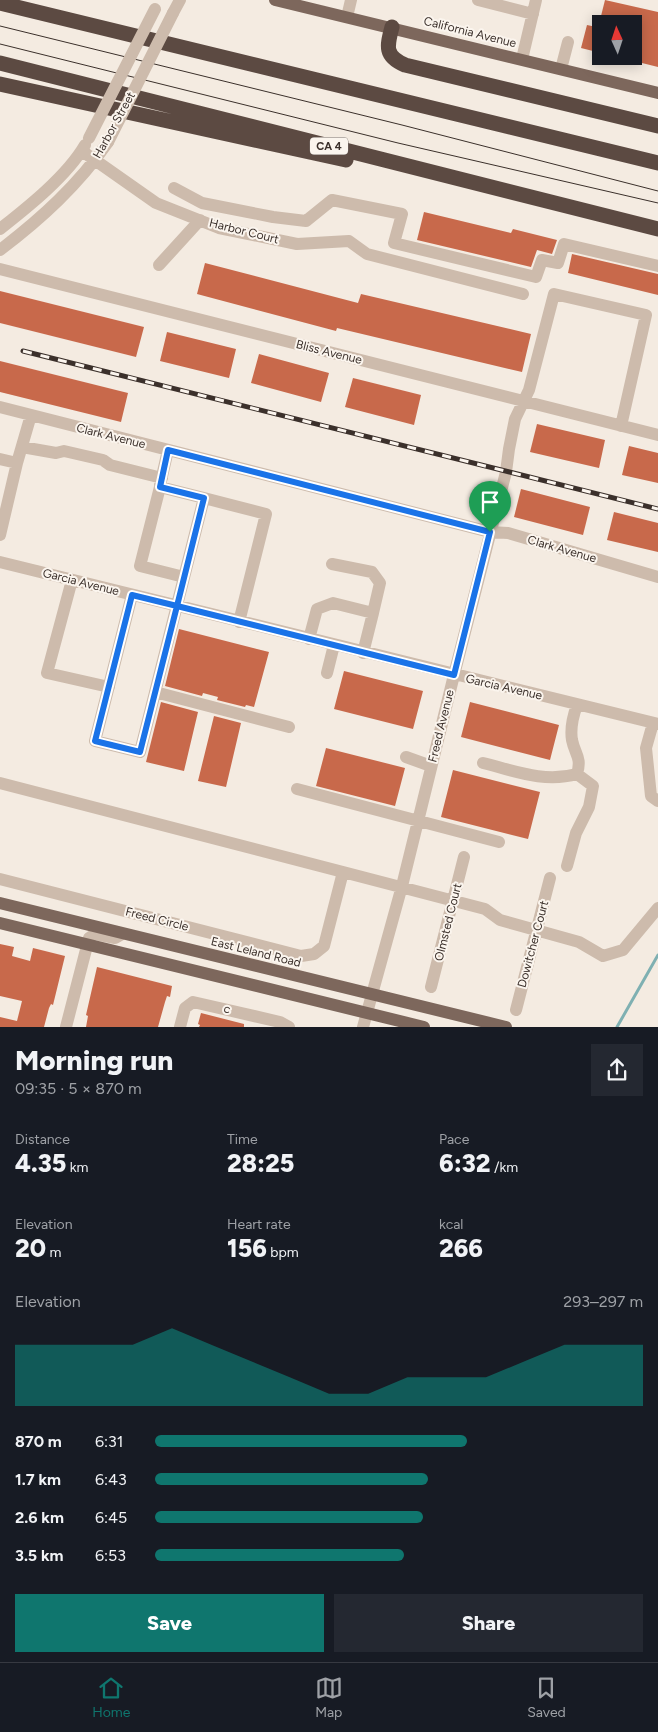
<!DOCTYPE html>
<meta charset="utf-8">
<style>
body{margin:0;font-family:Figtree,sans-serif;background:#242831;color:#f1f3f6;height:100vh;display:flex;flex-direction:column;font-size:19px;white-space:nowrap}
*{box-sizing:border-box;margin:0}
p{font-size:16px;color:#9ea1a6}
.icon{flex:none;width:28px;height:28px;fill:none;stroke:currentColor;stroke-width:2;stroke-linecap:round;stroke-linejoin:round}
.map{position:relative;height:1027px;overflow:hidden}
.side{display:flex;flex-direction:column;background:#171b24;flex:1}
.side>*{flex:none}
.needle{width:32px;rotate:357deg}
.tools{position:absolute;left:592px;top:15px;display:grid;gap:10px}
.tools a{display:grid;place-items:center;width:50px;height:50px;border-radius:0px;background:#171b24;box-shadow:0 2px 12px #0003;font-size:25px}
.pin{position:absolute;display:grid;place-items:center;width:42px;height:42px;color:#fff;margin:-51px -21px;border-radius:50% 50% 50% 0;rotate:-45deg;box-shadow:0 0 5px #0007}
.pin .icon{rotate:45deg}
.round{display:grid;place-items:center;flex:none;width:52px;height:52px;border-radius:0px;background:#242831}
.head{display:flex;align-items:center;justify-content:space-between;height:85px;padding:0 15px}
h1{font-size:28px;font-weight:800;line-height:38px}
.stats{display:grid;grid-template-columns:repeat(3,1fr);gap:8px;height:85px;padding:5px 15px}
.stats div{display:grid;align-content:center}
.stats b{font-size:25px;font-weight:800}
.stats small{font-size:14px;font-weight:400}
.stats p{font-size:14px}
.chart{height:140px;padding:10px 15px}
.chart p{display:flex;justify-content:space-between}
.chart svg{width:100%;height:90px;margin-top:5px;fill:#0f766e;opacity:.7}
.button{display:flex;gap:10px;margin-top:auto;padding:10px 15px}
.button a{flex:1;height:58px;border-radius:0px;background:#0f766e;color:#fff;font-size:20px;font-weight:800;line-height:58px;text-align:center}
.button a+a{background:#242831;color:#f1f3f6}
ul{padding:0 15px;list-style:none;font-size:16px}
li{display:grid;grid-template-columns:80px 60px 1fr;align-items:center;height:38px}
li i{height:12px;border-radius:6px;background:#0f766e}
.menu{display:flex;justify-content:space-around;align-items:center;height:70px;border-top:1px solid #363941;background:#171b24;font-size:14px;color:#9ea1a6}
.menu a{display:grid;justify-items:center;gap:2px}
.menu .active{color:#0f766e}
.map>svg:first-child{display:block}
.lines{fill:none;stroke-linecap:round;stroke-linejoin:round}
.stream{stroke:#7fb0b2;stroke-width:3}
.building{fill:#c8694b}
.minor{stroke:#cdbbac;stroke-width:12}
.major{stroke:#7d675c;stroke-width:12}
.highway{stroke:#5c4a42;stroke-width:15}
.tram{stroke:#3b302b;stroke-width:1}
.rail-casing{stroke:#3b302b;stroke-width:5}
.rail{stroke:#fbf5ee;stroke-width:3;stroke-dasharray:9;stroke-linecap:butt}
.minor-bridge{stroke:#cdbbac;stroke-width:12}
.route-casing{stroke:#fff;stroke-width:10}
.route{stroke:#1a73e8;stroke-width:6}
.labels{text-anchor:middle;stroke-width:4;stroke-linejoin:round;paint-order:stroke}
.shield{fill:#fbf5ee;stroke:#756b66;stroke-width:1}
.shield-label{font-size:11px;font-weight:bold;fill:#3b302b}
.street-label{font-size:12px;fill:#3b302b;stroke:#fbf5ee}
</style>
<div class="map">
<svg width="658" height="1027" viewBox="0 0 658 1027">
<rect width="100%" height="100%" fill="#f4ebe1"/>
<g class="lines">
<path class="stream" d="M617,1027L658,955"/>
</g>
<path class="building" d="M605,0L658,12V67L634,61V24H599Z
M587,25L601,28V53L581,48Z
M424,212L511,233L513,229L557,240L552,254L537,250L531,267L417,240Z
M572,254L658,274V295L568,273Z
M205,263L358,303L361,294L531,334L522,372L337,328L336,331L197,294Z
M0,291L144,327L136,357L0,323Z
M167,332L236,349L229,378L160,361Z
M259,354L329,373L321,402L251,383Z
M0,361L128,393L121,422L0,392Z
M353,378L421,395L414,425L345,407Z
M537,424L605,440L599,468L530,452Z
M629,446L658,453V483L622,475Z
M521,489L590,507L583,535L514,517Z
M614,512L658,523V552L607,540Z
M179,629L269,652L254,707L246,705L245,707L217,700L218,697L203,693L202,696L165,686Z
M344,671L423,691L413,729L334,709Z
M161,702L198,712L184,771L146,762Z
M470,702L559,725L550,760L461,737Z
M214,716L241,723L226,787L198,781Z
M326,748L405,768L395,806L316,786Z
M453,770L540,792L528,839L441,817Z
M0,944L14,947L12,956L30,961L33,948L65,956L53,1005L51,1004L49,1008L44,1027H0V1017L17,1021L22,1001L0,996Z
M97,967L172,986L170,997L167,996L165,1002L158,1027H86L88,1016L86,1015Z
M201,1013L244,1024V1027H199L200,1025L198,1024Z"/>
<g class="lines">
<path class="minor" d="M478,0L533,14
M173,13L180,0
M347,17L351,0
M522,59L536,0
M561,69L568,42
M82,151L156,203L219,228L297,244L349,241L367,254L523,294
M174,188L202,203L273,217L306,221L332,200L402,214L394,243L536,277L542,260L558,263L564,244L658,266
M0,229C28,207 67,176 85,145
M0,250C42,218 78,185 108,142
M159,265L200,220
M0,269L658,435
M0,407L490,532L508,533L658,577
M22,447L56,453L64,451L103,460L110,465L162,478
M0,459L17,463
M160,485L168,450
M204,498L266,514L239,622
M0,535L17,463L31,415
M0,562L658,724
M332,564L372,572L380,583L373,613
M72,580L47,673L109,687
M132,595L95,741L140,752L204,498L160,487L140,566L184,577
M309,639L317,609L333,603L373,613L363,653
M327,673L334,645
M155,692L289,727
M653,723L646,748L651,796L658,801
M406,757L431,766
M483,763C515,771 544,783 577,774C582,757 575,755 572,740C570,728 573,716 577,705
M0,783L343,872L324,946L314,954L301,956L0,879
M297,789L499,842
M567,866L576,833L589,807L593,786L577,774
M343,872L485,909L500,920L579,942L603,956L623,950L658,908
M431,987L464,857
M516,1010L550,878
M66,1027L89,938L95,934L115,938L122,934
M180,1027L185,1008L193,1002L280,1022L289,1027
M363,1027L402,886L454,675L506,472L509,449L515,419L529,390L554,294L646,315L621,426"/>
<path class="major" d="M275,0L658,93
M0,903L506,1027
M0,923L424,1027"/>
<path class="highway" d="M0,3L658,163
M392,27C387,46 384,56 405,65L658,126
M0,63L658,229
M0,84L346,160"/>
<path class="tram" d="M0,26L402,125L658,191
M0,44L398,143L658,203"/>
<defs>
<path id="rail" d="M23,351L658,509"/>
</defs>
<use href="#rail" class="rail-casing"/>
<use href="#rail" class="rail"/>
<path class="minor-bridge" d="M89,138L155,9
M108,142L173,13"/>
</g>
<g class="lines">
<defs>
<path id="route" d="M490,532L168,450L160,487L204,498L177,606L132,595L95,741L140,752L177,606L454,675L490,532"/>
</defs>
<use href="#route" class="route-casing"/>
<use href="#route" class="route"/>
</g>
<g class="labels">
<rect class="shield" x="310" y="137.5" width="38" height="17" rx="4"/>
<g class="shield-label">
<text x="329" y="150">CA 4</text>
</g>
<g class="street-label">
<text transform="translate(470 32) rotate(14)" y="4">California Avenue</text>
<text transform="translate(114 125) rotate(-61)" y="4">Harbor Street</text>
<text transform="translate(244 231) rotate(14)" y="4">Harbor Court</text>
<text transform="translate(329 352) rotate(14)" y="4">Bliss Avenue</text>
<text transform="translate(111 436) rotate(14)" y="4">Clark Avenue</text>
<text transform="translate(562 549) rotate(16)" y="4">Clark Avenue</text>
<text transform="translate(81 582) rotate(14)" y="4">Garcia Avenue</text>
<text transform="translate(504 687) rotate(13)" y="4">Garcia Avenue</text>
<text transform="translate(441 726) rotate(-76)" y="4">Freed Avenue</text>
<text transform="translate(157 919) rotate(14)" y="4">Freed Circle</text>
<text transform="translate(448 922) rotate(-76)" y="4">Olmsted Court</text>
<text transform="translate(533 944) rotate(-75)" y="4">Dowitcher Court</text>
<text transform="translate(256 952) rotate(14)" y="4">East Leland Road</text>
<text transform="translate(227 1009) rotate(14)" y="4">c</text>
</g>
</g>
</svg>
<div class="tools">
<a><svg class="needle" viewBox="-14 -14 28 28"><path d="M0-13l5 13h-10z" fill="#e53935"/><path d="M0 13l5-13h-10z" fill="#9ea1a6"/></svg></a>
</div>
<div class="pin" style="left:490px;top:532px;background:#1e9e55"><svg class="icon" aria-label="arrive" viewBox="0 0 24 24"><path d="M6 21V4h12l-3 4 3 4H6"/></svg></div>
</div>
<section class="side">
<div class="head"><div><h1>Morning run</h1><p>09:35 · 5 × 870 m</p></div><a class="round"><svg class="icon" aria-label="share" viewBox="0 0 24 24"><path d="M12 15V3M7 8l5-5 5 5M5 13v7h14v-7"/></svg></a></div>
<div class="stats">
<div><p>Distance</p><b>4.35<small> km</small></b></div>
<div><p>Time</p><b>28:25</b></div>
<div><p>Pace</p><b>6:32<small> /km</small></b></div>
</div>
<div class="stats">
<div><p>Elevation</p><b>20<small> m</small></b></div>
<div><p>Heart rate</p><b>156<small> bpm</small></b></div>
<div><p>kcal</p><b>266</b></div>
</div>
<div class="chart"><p><span>Elevation</span>293–297 m</p>
<svg viewBox="0 0 160 44" preserveAspectRatio="none"><path d="M0 44V14L10 14L20 14L30 14L40 6L50 14L60 22L70 30L80 38L90 38L100 30L110 30L120 30L130 22L140 14L150 14L160 14V44z"/></svg>
</div>
<ul>
<li><b>870 m</b>6:31<i style="width:64%"></i></li>
<li><b>1.7 km</b>6:43<i style="width:56%"></i></li>
<li><b>2.6 km</b>6:45<i style="width:55%"></i></li>
<li><b>3.5 km</b>6:53<i style="width:51%"></i></li>
</ul>
<div class="button"><a>Save</a><a>Share</a></div>
</section>
<nav class="menu">
<a class="active"><svg class="icon" aria-label="home" viewBox="0 0 24 24"><path d="M3 11l9-7 9 7M6 9v11h12V9"/></svg>Home</a>
<a><svg class="icon" aria-label="map" viewBox="0 0 24 24"><path d="M3 6l6-2 6 2 6-2v14l-6 2-6-2-6 2zM9 4v14M15 6v14"/></svg>Map</a>
<a><svg class="icon" aria-label="saved" viewBox="0 0 24 24"><path d="M7 4h10v16l-5-4-5 4z"/></svg>Saved</a>
</nav>
